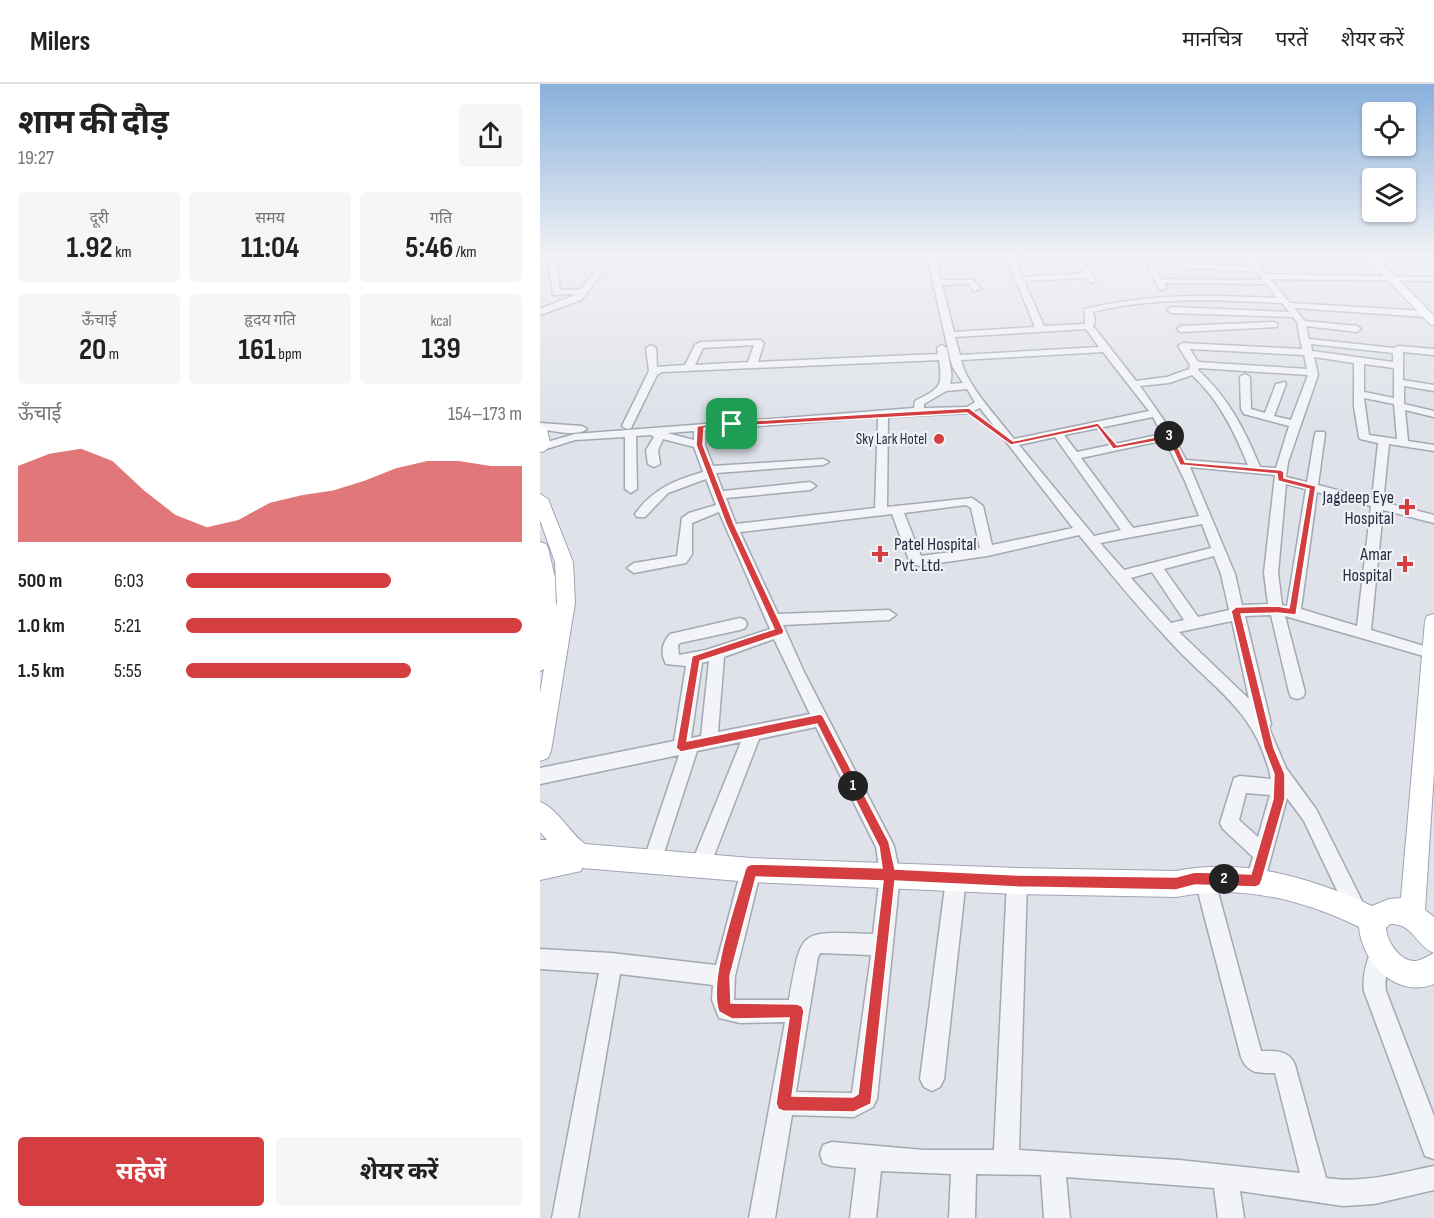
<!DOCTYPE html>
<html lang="hi">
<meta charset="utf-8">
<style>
body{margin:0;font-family:"Sofia Sans Condensed","Noto Sans Devanagari",sans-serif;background:#f6f6f6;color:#222;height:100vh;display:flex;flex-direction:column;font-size:22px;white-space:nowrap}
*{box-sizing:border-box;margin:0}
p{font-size:20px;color:#767676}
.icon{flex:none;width:33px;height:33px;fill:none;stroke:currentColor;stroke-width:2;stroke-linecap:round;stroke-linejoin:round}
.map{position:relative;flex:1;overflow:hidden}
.drawer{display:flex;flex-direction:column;background:#fff;width:540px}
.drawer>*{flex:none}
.tools{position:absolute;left:822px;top:18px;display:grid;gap:12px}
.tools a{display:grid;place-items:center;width:54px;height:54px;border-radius:6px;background:#fff;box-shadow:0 2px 4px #0004;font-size:30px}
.pin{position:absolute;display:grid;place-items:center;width:51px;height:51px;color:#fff;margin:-26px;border-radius:12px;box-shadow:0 3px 9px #0006}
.km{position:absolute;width:30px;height:30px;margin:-15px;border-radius:50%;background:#222;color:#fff;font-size:16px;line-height:30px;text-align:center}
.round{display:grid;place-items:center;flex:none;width:63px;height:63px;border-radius:6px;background:#f6f6f6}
.summary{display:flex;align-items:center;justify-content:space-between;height:102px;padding:0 18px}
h1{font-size:33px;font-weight:700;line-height:45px}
.stats{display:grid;grid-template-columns:repeat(3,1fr);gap:9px;height:102px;padding:6px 18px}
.stats div{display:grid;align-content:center;border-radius:6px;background:#f6f6f6;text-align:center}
.stats b{font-size:30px;font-weight:700}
.stats small{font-size:16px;font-weight:400}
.stats p{font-size:16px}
.chart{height:168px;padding:12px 18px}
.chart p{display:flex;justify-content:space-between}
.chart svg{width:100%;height:108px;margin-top:6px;fill:#d53e41;opacity:.7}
.action{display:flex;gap:12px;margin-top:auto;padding:12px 18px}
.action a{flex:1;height:69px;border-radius:6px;background:#d53e41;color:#fff;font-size:24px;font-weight:700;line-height:69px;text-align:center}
.action a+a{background:#f6f6f6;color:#222}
ul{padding:0 18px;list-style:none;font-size:20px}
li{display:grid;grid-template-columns:96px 72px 1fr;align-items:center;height:45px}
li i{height:15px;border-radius:8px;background:#d53e41}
header{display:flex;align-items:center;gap:36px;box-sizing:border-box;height:84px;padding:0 30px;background:#fff;border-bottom:2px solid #e0e0e0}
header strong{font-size:28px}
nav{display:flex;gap:33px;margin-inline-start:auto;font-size:21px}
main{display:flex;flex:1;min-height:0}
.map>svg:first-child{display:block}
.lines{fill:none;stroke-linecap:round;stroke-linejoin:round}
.minor-casing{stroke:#a4a8b4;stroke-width:3}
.major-casing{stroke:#9ea4b6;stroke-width:2}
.minor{fill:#f2f4f7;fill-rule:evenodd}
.major{fill:#fff;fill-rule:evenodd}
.route{fill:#d53e41;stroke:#fff;stroke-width:1.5;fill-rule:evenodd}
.poi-dot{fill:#d53e41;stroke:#eff1f7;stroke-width:2}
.labels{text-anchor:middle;stroke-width:4.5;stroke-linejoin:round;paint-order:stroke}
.far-poi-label{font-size:15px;fill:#272d42;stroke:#eff1f7;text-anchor:end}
.poi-label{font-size:18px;fill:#272d42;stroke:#eff1f7;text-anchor:end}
</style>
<header>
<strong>Milers</strong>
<nav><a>मानचित्र</a><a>परतें</a><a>शेयर करें</a></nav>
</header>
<main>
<section class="drawer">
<div class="summary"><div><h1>शाम की दौड़</h1><p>19:27</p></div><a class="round"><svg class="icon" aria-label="share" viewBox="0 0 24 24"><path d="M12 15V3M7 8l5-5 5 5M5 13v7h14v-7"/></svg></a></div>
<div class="stats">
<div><p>दूरी</p><b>1.92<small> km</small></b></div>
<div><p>समय</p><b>11:04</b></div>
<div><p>गति</p><b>5:46<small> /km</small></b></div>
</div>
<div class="stats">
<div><p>ऊँचाई</p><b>20<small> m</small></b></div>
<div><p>हृदय गति</p><b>161<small> bpm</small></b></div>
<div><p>kcal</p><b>139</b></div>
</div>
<div class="chart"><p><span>ऊँचाई</span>154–173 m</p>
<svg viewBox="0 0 160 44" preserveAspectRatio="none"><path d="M0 44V13L10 8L20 6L30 11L40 23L50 33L60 38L70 35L80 28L90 25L100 23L110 19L120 14L130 11L140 11L150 13L160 13V44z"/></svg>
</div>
<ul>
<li><b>500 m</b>6:03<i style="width:61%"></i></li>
<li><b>1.0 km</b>5:21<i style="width:100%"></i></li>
<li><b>1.5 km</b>5:55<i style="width:67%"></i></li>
</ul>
<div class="action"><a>सहेजें</a><a>शेयर करें</a></div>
</section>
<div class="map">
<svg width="894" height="1134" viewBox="0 0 894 1134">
<rect width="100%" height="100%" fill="#dfe2e9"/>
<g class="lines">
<defs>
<path id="minor" d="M68,172H76L41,216L0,231V225L37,210L13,211L8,176L15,178L20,206L41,205Z
M387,172H395L401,196H433L441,205L434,207L430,200L402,201L414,248L495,243L466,172H474L483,193L544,189L534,172H542L556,197L552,199L546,194L484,197L504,242L545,240V225C609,209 672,211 737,214L727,200L624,199L627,204L620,206L607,180H613L621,195L723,196L717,188L635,183L625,172H633L637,179L713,183L707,176L675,172H713L726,190L894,193V197L730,195L750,219L886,227L890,230L886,233L754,224L765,237L817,242L821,245L817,248L766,242L769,255L854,264L858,262L894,265V271L863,268V296L894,301V307L864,302V320L894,327V333L865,326L868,357L894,361V367L849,360L843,418L894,431V439L843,426L831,546L894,565V575L745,532L765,608L763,613L757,615L751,613L749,608L731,531L705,532L731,640L729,644L746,684L776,725L828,829L825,836L818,839L811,836L764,737L747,714L723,803L716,806L709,803L706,796L713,773L683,745L680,739L694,694L700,692L731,695C717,629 679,609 637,565C602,528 570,489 539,451L447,472L379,482L371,479L369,476L352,430L200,448L238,530L349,526L356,531L349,536L243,541L264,588L354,762L360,791L337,1015L333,1023L314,1033L252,1031L235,1134H209L245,938L200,939L179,934L172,916L173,901L80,890L38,1134H12L59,889L0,885V865L71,869L176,881L201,786L204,779L211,776L218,779L221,786L195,892L194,916H249C262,842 259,848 333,850L340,791L336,763L276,643L219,655L167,790L160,793L153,790L150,783L201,658L157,667L121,778L119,785L112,787L105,785L103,778L139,671L0,700V684L134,657L146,582L126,580C120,569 122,559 130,550L200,534L205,536L207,540L205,544L200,546L140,559L138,561L139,571L166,566L230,545L179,428L152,439V470L146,479L94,489L87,484L94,479L137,472L142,434L149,429L176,421L166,395L128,409L105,433H97L95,430C113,405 135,396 163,388L154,363L123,355L118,366L120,380L114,383L108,380L106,366L114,353L111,351L96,352L97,405L91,409L85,405V353L35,356L0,367V360L35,350L374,324L375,317C400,304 403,304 399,276L122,288L117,291L91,344L87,345L82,342L109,287L106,264L111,261L116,264L117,283L145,281L155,261L160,258L220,256L224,259L218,278L398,270L397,264L402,261L407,264C408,275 414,290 410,300L423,299L413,284L410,274ZM671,216L742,219L749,228L631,223L627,226L631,229L753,233L757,238L762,265L643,259L638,262L650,281L649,285L627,293L596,297L553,242L555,237L553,228C592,218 631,216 671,216ZM546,245L559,263L420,271L415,253ZM771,260L853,269V278L772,267ZM214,261L208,278L155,281L163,264ZM650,265L764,271L767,285L658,278ZM563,268L609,327L474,355C458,334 427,302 421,276ZM774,273L814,279V323L819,353L820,355L838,359L832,415L778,401L785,350L784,348H776L775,350L767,398L746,393L748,378L778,291ZM824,280L854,284V314L824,308ZM659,284L768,291L751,336L734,332L746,300L745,298L736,300L725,329L711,325L710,293L705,290L700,293L701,325L704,330L749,342L736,384L720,383C705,346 688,313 658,286ZM652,291C679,316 694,347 708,381L646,376L634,354L635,352L600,302L629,299ZM427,305L435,318L427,323L384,324V320L406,307ZM824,314L854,320L857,355L829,351ZM440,324L533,444L452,461L443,422L432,414L347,423L348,333L429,329ZM338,333L335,424L196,440L186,414L270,406L276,402L270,398L183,407L176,389L283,381L289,378L283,375L173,382L165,361V346ZM613,333L622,350L537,368L524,351ZM154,347V356L127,349ZM515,353L581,446L554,452L479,361ZM625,356L645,397L659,432L593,444L541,374ZM650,383L735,391L724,489L728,520L702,521L695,490ZM746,400L766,405L747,522L742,521L738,489ZM777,408L831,422L817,542L761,525ZM426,421L431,424L440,464L381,472L364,429ZM662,440L671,464L584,486L560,459ZM674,472L681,490L689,526L658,533L624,485ZM612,488L644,536L631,539L591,494ZM692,537L709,615L639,548ZM234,555L270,630L178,648L184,573ZM169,577L161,652L151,654L162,579ZM706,709L730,711L718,753L699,736ZM280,869L331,871L312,1009L256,1008L278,873Z
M734,238L737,239V243L641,248L637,245L641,242Z
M0,339L42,342L47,345C36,353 14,347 0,345Z
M416,785L423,788L426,795L404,995L400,1003L392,1007L384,1003L380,995L406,795L409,788Z
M477,787L484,790L487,797L479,1066L639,1076L760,1089L735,989C718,989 708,990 701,973L658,808L661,801L668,798L675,801L678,808L721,967C736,967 749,966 755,981L786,1094C823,1100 858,1089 894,1082V1106L834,1120L803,1122L700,1107L704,1134H678L674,1104L526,1093L530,1134H504L501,1091L436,1090L435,1134H409L411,1090L341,1087L336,1134H310L316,1084L292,1082L283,1079L280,1070L283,1061L292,1058L384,1066H454L467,797L470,790Z
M840,859L847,862C853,876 843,892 846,907L894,1032V1075L885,1072L824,907C822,891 827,876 833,862Z"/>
<path id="major" d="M824,172H835L894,232V241L890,240Z
M0,341L7,345L10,359L5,367L0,368Z
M0,410L8,415L33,478L35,519L11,667L8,674L0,677V609L4,585L0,587V458L6,460L8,464L15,494L16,522L17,519L15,478L0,436Z
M894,530V688L885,826L894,833V869C876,862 873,839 850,840L846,844C847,858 860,878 876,877C882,876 888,872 894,869V900C857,915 822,879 819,843C761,815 701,800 636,813L477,810L211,798L42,784L41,787L0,796V756H7L0,748V718C17,724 29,748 45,760L211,774L477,784L636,787C705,774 769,793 832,822L849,815L861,814L885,537L887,532Z"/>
</defs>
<use href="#minor" class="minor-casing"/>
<use href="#major" class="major-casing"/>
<use href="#minor" class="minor"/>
<use href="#major" class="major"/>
</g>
<linearGradient id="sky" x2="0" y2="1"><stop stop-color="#88b0dc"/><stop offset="0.52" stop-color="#f1f2f5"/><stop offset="1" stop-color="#f1f2f5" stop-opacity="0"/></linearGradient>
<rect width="894" height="331" fill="url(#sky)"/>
<path class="route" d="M429,324L473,357L558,339L577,361L630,350L633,352L645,378L741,386L744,388V394L776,402L756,531L737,529L701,530L734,664L745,690V715L722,796L720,801L716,803L655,801L636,806L477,803L355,797L331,1020L314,1028L243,1027L238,1025L236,1019L249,934L192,935L179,928C167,898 196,819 205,786L207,782L212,780L342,784L339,763L277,640L141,668L136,664L152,572L234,545L186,440L156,361L157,342L192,338ZM427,329L471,361L557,343L573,365L628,355L640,381L737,390L738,397L769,405L749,524L737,522L696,523L691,527L724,664L734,690L733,715L711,790L655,788L636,793L477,791L355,785L349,758L283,632L280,630L147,657L160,577L243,550L244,547L194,440L163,361L164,344ZM216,793L343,797L318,1010L313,1013L252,1012L264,927L262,922L257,920L191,919L190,892Z"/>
<g class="poi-dot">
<circle cx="399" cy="355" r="6"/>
<path d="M864 414h6v6h6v6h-6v6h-6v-6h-6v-6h6z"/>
<path d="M337 461h6v6h6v6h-6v6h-6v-6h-6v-6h6z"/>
<path d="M862 471h6v6h6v6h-6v6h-6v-6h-6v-6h6z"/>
</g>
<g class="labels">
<g class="far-poi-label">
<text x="387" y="360">Sky Lark Hotel</text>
</g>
<g class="poi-label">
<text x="854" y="419">Jagdeep Eye<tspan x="854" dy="21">Hospital</tspan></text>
<text x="354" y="466" text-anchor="start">Patel Hospital<tspan x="354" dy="21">Pvt. Ltd.</tspan></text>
<text x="852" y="476">Amar<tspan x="852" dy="21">Hospital</tspan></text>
</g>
</g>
</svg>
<div class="tools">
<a><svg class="icon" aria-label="locate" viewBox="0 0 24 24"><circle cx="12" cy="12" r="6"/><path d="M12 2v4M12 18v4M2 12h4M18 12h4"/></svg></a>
<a><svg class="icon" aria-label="layers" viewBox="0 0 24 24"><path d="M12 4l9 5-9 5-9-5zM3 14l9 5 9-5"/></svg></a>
</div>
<div class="pin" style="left:192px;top:340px;background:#1e9e55"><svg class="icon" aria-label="arrive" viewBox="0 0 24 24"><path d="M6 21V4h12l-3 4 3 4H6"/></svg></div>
<b class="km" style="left:313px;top:702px">1</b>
<b class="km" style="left:684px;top:795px">2</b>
<b class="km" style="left:629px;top:352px">3</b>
</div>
</main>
